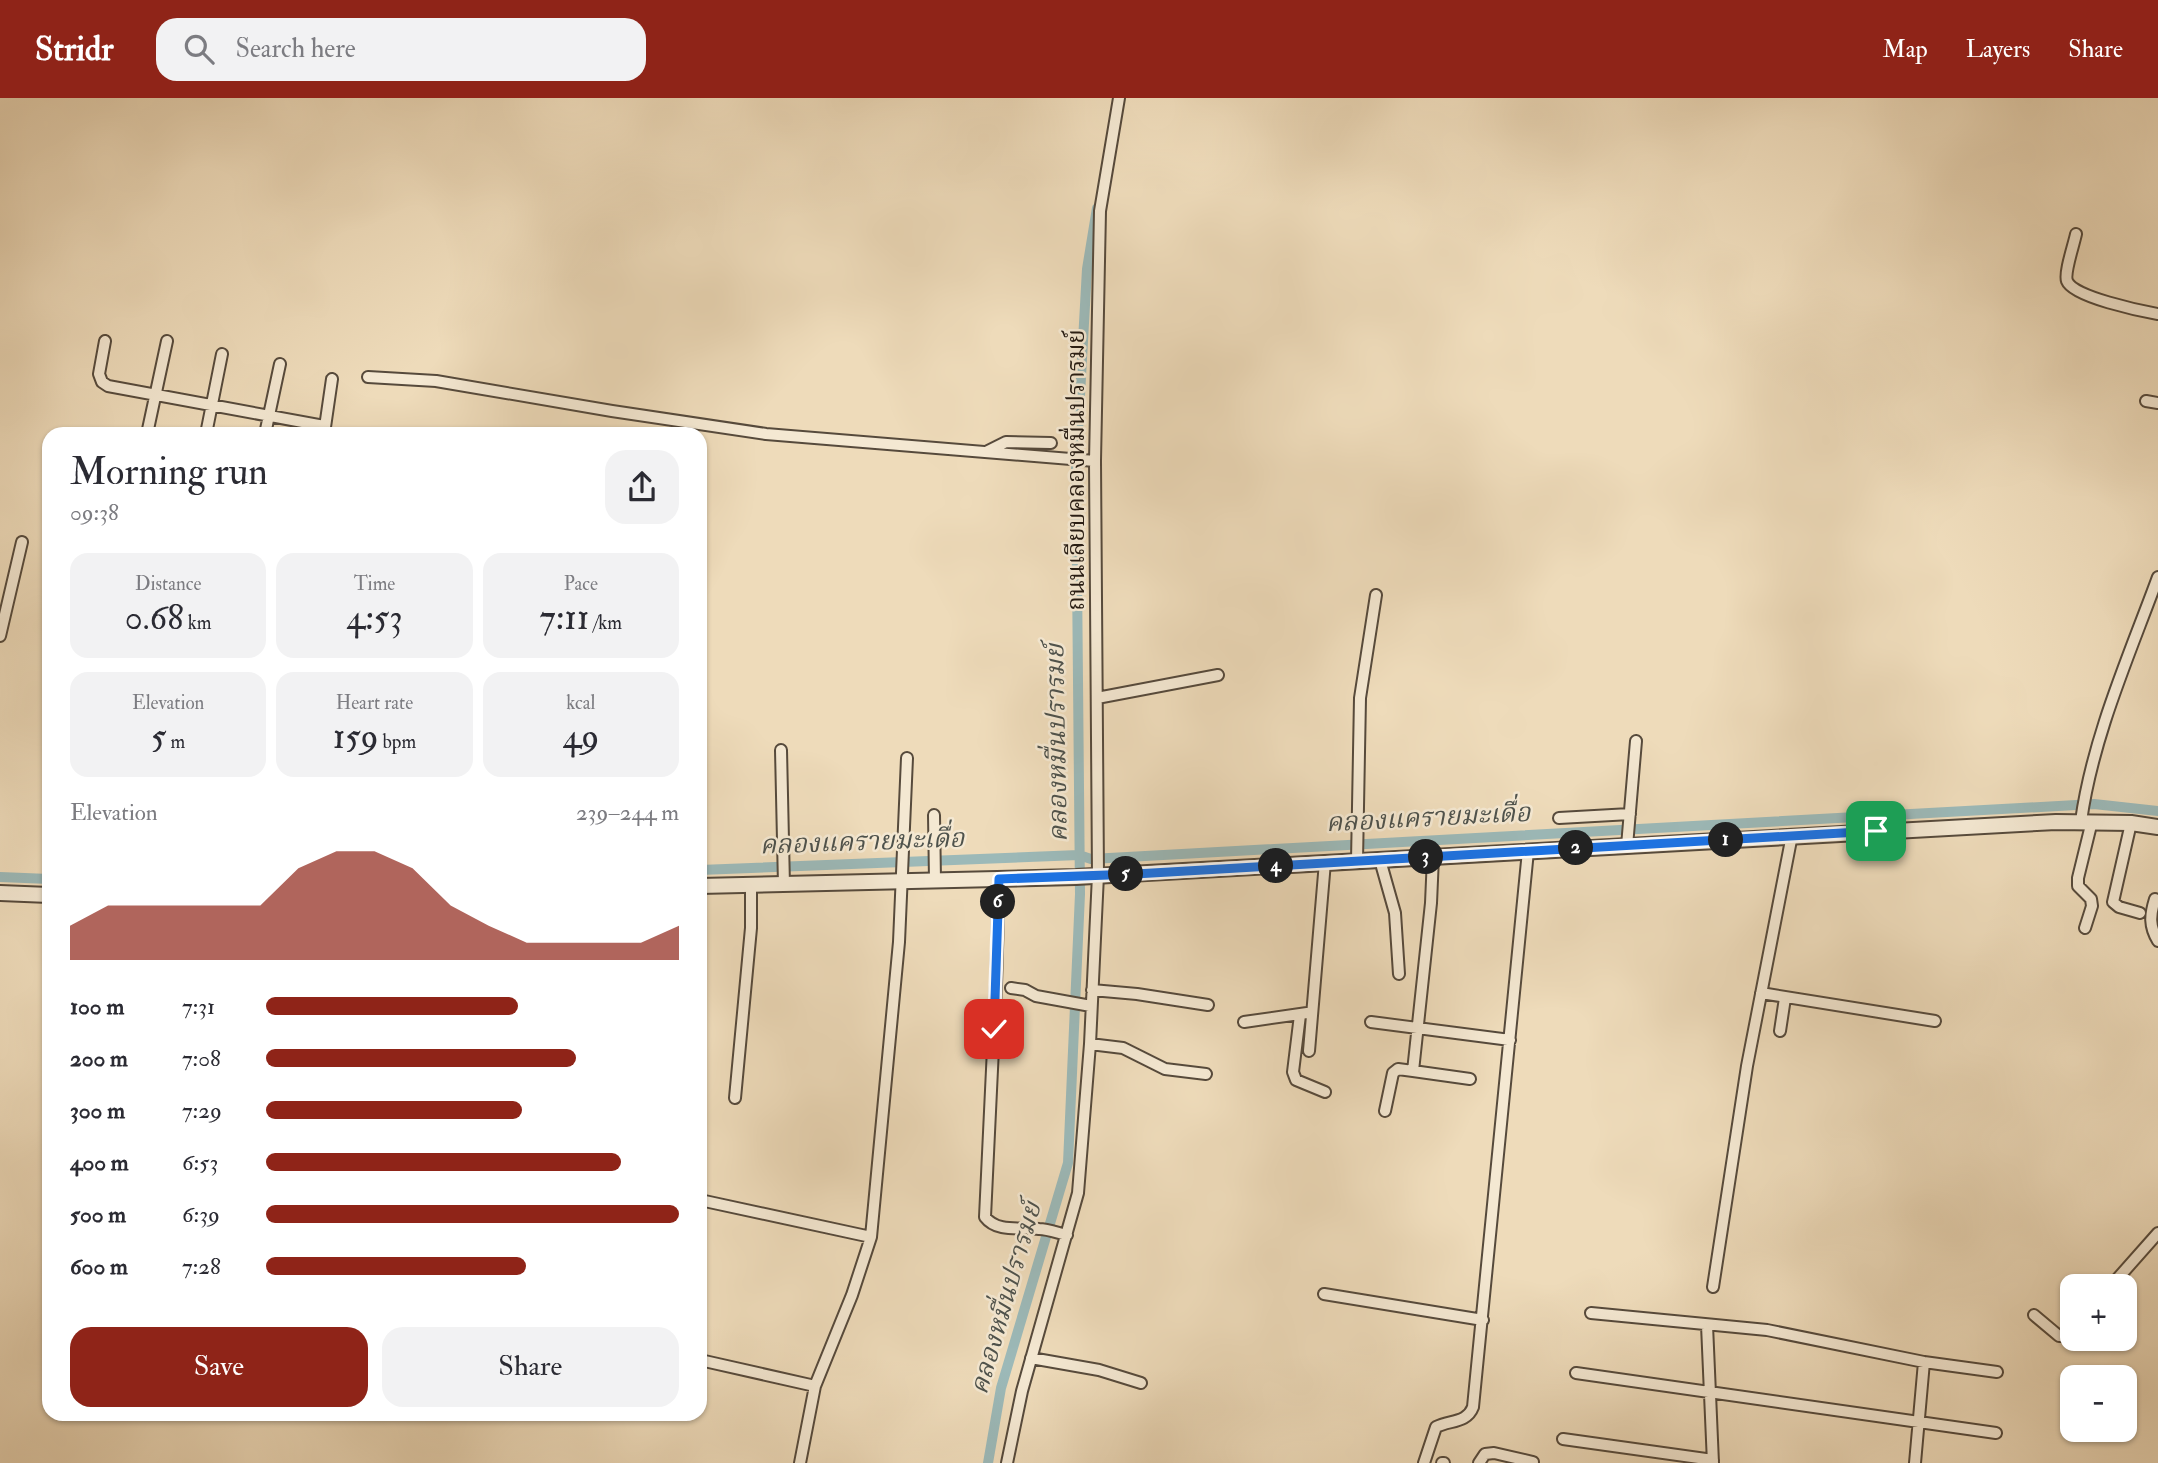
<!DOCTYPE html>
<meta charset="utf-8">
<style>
body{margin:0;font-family:"IM FELL Double Pica","Noto Serif Thai",serif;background:#f2f2f3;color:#2b2b33;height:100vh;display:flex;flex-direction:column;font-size:26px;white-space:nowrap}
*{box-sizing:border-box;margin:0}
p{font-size:23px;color:#7c7c81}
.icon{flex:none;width:38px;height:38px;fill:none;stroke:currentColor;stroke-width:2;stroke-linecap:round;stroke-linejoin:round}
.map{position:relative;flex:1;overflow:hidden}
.details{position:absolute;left:42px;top:329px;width:665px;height:994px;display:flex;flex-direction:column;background:#fff;border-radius:21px;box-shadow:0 2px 5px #0004}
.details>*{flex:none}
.fabs{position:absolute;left:2060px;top:1176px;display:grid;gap:14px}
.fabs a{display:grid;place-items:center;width:77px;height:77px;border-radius:14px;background:#fff;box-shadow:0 2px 5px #0004;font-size:35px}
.pin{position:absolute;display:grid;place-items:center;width:60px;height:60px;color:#fff;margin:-30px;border-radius:14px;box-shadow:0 4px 10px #0006}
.km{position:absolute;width:35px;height:35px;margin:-18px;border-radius:50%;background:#222;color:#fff;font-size:19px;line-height:35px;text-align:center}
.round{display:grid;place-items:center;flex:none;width:74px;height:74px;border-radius:21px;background:#f2f2f3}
.headline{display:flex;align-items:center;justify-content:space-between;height:119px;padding:0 28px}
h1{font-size:38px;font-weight:600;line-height:52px}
.figures{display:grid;grid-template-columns:repeat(3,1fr);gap:10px;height:119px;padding:7px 28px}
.figures div{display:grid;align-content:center;border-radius:18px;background:#f2f2f3;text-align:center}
.figures b{font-size:35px;font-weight:600}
.figures small{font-size:19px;font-weight:400}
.figures p{font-size:19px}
.chart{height:196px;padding:14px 28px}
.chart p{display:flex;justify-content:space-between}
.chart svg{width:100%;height:126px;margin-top:7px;fill:#8f2418;opacity:.7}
.cta{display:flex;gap:14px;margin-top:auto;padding:14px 28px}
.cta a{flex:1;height:80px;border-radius:21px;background:#8f2418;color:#fff;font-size:28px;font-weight:600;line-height:80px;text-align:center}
.cta a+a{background:#f2f2f3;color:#2b2b33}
ul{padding:0 28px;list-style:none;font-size:23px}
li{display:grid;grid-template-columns:112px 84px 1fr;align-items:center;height:52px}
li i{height:18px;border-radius:9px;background:#8f2418}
header{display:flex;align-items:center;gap:42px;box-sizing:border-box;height:98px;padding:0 35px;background:#8f2418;color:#fff}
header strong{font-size:33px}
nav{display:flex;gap:38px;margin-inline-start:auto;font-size:24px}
.search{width:490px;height:63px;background:#f2f2f3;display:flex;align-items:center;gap:18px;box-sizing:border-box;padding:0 24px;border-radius:21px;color:#7c7c81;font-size:26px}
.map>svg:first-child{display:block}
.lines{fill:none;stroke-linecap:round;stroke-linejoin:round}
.canal{stroke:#9cb9b8;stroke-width:10}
.minor-casing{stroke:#564a3c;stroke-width:14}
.tertiary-casing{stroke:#564a3c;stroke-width:18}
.minor{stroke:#f4e8d2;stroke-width:10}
.tertiary{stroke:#f4e8d2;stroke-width:14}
.route-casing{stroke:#fff;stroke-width:14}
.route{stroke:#1a73e8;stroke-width:9}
.labels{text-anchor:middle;stroke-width:5;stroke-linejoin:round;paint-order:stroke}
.street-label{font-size:24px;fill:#241a12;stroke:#f4e8d2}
.water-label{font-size:26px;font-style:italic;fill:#4e524c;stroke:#f4e8d2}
</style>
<header>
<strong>Stridr</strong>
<div class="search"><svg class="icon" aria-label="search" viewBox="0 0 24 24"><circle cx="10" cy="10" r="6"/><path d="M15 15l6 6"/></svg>Search here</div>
<nav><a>Map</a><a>Layers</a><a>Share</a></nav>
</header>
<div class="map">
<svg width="2158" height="1365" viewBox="0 0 2158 1365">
<rect width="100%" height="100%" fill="#eedbba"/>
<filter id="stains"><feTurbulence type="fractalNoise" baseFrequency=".00286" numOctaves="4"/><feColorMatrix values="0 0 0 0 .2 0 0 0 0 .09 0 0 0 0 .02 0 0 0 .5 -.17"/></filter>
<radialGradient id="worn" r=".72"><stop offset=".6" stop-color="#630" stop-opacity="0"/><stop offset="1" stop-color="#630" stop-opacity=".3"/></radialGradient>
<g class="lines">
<path class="canal" d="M700,772L1079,757L1091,761L2094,706L2158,713
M0,779L49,781
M988,1365L1001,1290L1068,1065L1080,796L1076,369L1087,171L1097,110"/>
<defs>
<path id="minor" d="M2076,136C2074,146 2064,175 2067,183C2073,199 2141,213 2158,216
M105,243L99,276L102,284L108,288L324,328
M368,279L436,283L612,313L766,336L1095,363
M2146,303L2158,305
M147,336L167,243
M206,336L222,256
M265,336L280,266
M324,336L332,281
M986,354L1006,344L1051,345
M0,538L22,444
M1097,600L1218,577
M781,652L784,787
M934,717L935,782
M1559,720L1630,716
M2081,723C2093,638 2129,558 2158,479
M2131,725L2113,804L2119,809L2140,815
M1627,748L1636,643
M1380,762L1395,815L1399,876
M1357,763L1360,600L1376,497
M999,781L996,887L985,1119C997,1135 1021,1129 1039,1131C1048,1131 1058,1135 1067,1137
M2155,801C2150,817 2149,828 2158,843
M2085,830L2092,808L2091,801L2078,788V780L2092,723
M1011,890L1025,892L1036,898L1091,908
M1092,892L1137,896L1208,907
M1761,895L1935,923
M1300,917L1293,974L1296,982L1325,994
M1244,924L1307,915
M1371,924L1510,942
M1780,933L1785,900
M1090,946L1123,950L1165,971L1206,976
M1309,953L1325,764
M1413,973L1470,981
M735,1000L751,830V788
M1385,1013L1393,975L1398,971L1413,973L1431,805L1433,759
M700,1102L871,1139
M2111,1188L2158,1135
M1713,1189L1747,968L1792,737
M1324,1196L1483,1222
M1591,1215L1767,1232L1924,1264L1997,1274
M2034,1217L2059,1238H2065L2072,1232
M1707,1227L1713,1365
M1031,1260L1099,1272L1141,1285
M700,1262L815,1288
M1576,1275L1996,1335
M1563,1341L1713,1362
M800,1365L815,1288L852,1197L871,1139L899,844L907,660
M1007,1365L1022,1293L1078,1095L1090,946L1098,777L1095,363L1100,113L1119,0
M1424,1365L1436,1329C1450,1322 1467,1325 1473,1309L1528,753
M1442,1365H1444
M1479,1365L1485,1356L1494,1355L1533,1364
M1915,1365L1924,1264"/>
<path id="tertiary" d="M700,788L1076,779L2056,724L2131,725L2158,729
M0,795L49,797"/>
</defs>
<use href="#minor" class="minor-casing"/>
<use href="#tertiary" class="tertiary-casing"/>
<use href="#minor" class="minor"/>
<use href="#tertiary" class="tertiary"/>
</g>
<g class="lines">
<defs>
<path id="route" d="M994,931L999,781L1135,776L1876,733"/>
</defs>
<use href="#route" class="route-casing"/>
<use href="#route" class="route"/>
</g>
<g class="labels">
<g class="street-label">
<text transform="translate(1076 372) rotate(-90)" y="8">ถนนเลียบคลองหมื่นปรารมย์</text>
</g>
<g class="water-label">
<text transform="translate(1056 645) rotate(-91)" y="9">คลองหมื่นปรารมย์</text>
<text transform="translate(1428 719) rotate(-3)" y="9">คลองแครายมะเดื่อ</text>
<text transform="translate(862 743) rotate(-2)" y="9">คลองแครายมะเดื่อ</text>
<text transform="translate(1005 1200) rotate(-74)" y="9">คลองหมื่นปรารมย์</text>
</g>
</g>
<rect width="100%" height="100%" filter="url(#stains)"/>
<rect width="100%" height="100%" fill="url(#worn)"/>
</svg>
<div class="fabs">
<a>+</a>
<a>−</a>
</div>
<div class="pin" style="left:1876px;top:733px;background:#1e9e55"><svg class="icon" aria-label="arrive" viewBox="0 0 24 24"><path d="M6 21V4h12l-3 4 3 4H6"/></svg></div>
<div class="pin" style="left:994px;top:931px;background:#d93025"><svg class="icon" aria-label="check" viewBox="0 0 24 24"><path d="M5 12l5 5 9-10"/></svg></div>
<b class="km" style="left:1726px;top:742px">1</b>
<b class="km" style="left:1576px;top:750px">2</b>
<b class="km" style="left:1426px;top:759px">3</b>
<b class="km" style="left:1276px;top:768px">4</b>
<b class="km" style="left:1126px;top:776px">5</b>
<b class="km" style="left:998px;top:804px">6</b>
<section class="details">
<div class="headline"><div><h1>Morning run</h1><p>09:38</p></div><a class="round"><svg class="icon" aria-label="share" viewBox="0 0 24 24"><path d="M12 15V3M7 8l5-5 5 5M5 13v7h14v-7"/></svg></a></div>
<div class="figures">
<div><p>Distance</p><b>0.68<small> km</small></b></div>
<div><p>Time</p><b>4:53</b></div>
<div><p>Pace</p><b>7:11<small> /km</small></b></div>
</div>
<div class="figures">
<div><p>Elevation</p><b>5<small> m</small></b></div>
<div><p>Heart rate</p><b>159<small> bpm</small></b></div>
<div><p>kcal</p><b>49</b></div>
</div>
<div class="chart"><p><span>Elevation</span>239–244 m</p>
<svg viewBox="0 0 160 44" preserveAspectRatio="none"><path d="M0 44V32L10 25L20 25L30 25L40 25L50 25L60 12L70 6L80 6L90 12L100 25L110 32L120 38L130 38L140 38L150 38L160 32V44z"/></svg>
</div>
<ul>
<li><b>100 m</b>7:31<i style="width:61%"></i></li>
<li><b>200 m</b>7:08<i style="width:75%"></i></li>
<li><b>300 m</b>7:29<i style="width:62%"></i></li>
<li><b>400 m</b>6:53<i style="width:86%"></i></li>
<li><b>500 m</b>6:39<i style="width:100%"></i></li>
<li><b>600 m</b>7:28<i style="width:63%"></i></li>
</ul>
<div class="cta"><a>Save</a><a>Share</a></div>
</section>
</div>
